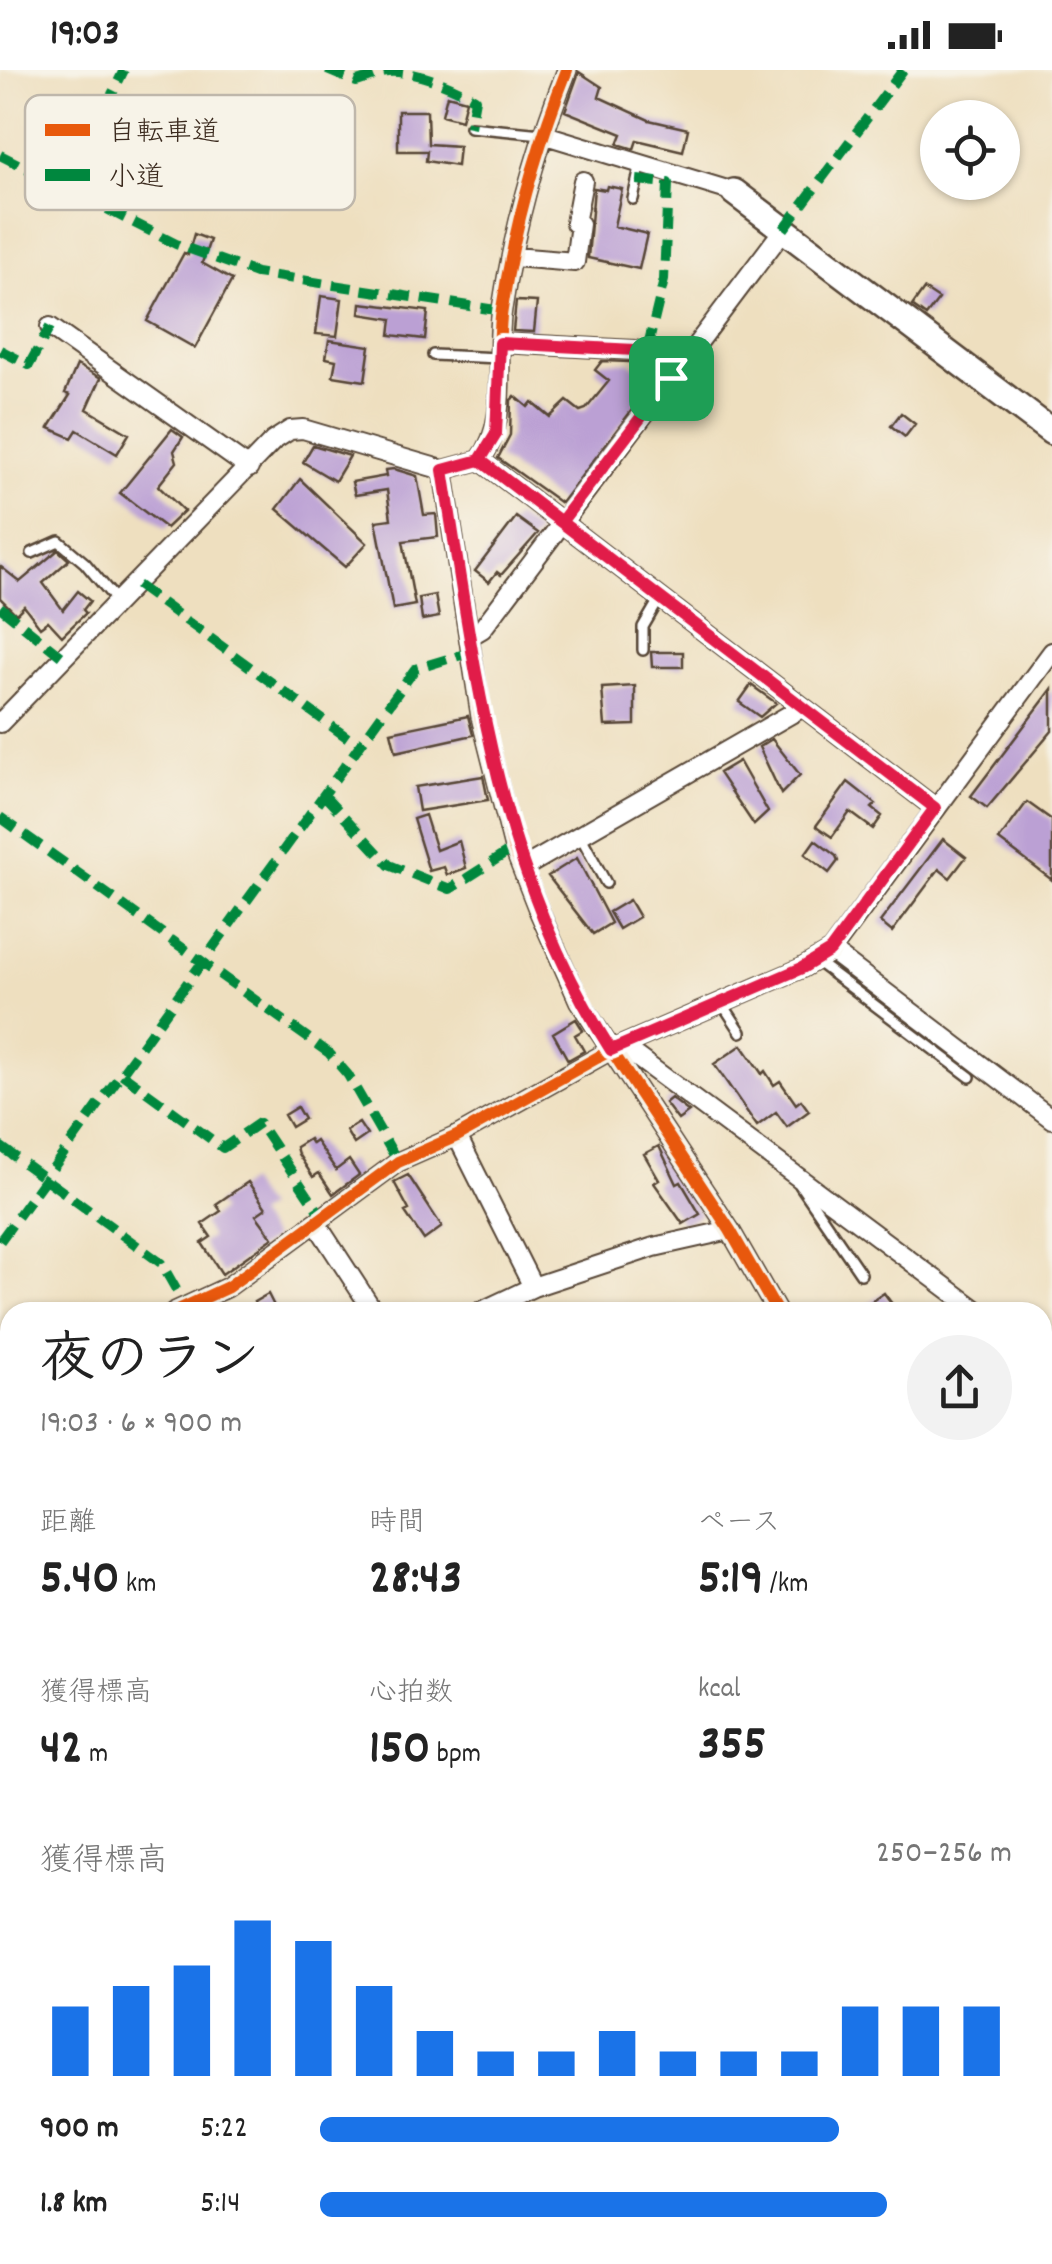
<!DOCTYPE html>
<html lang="ja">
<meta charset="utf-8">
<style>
body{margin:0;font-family:Dekko,"Klee One",sans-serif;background:#f2f2f2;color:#222;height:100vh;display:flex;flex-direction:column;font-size:38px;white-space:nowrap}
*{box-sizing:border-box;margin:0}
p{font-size:32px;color:#767676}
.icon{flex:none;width:55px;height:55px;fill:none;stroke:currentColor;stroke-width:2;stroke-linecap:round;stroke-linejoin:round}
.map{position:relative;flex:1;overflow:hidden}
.panel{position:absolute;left:0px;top:1232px;width:1052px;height:962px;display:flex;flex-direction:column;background:#fff;border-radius:30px 30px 0 0;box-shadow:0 2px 8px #0004}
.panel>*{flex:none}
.buttons{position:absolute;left:920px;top:30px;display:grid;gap:20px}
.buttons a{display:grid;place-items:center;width:100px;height:100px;border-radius:50%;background:#fff;box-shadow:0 2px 8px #0004;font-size:50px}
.pin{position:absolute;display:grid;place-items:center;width:85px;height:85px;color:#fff;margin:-42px;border-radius:20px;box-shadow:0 5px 15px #0006}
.round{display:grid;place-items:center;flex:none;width:105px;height:105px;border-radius:52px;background:#f2f2f2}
.overview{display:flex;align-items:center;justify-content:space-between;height:170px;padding:0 40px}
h1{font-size:55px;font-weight:700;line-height:75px}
.stats{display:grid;grid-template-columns:repeat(3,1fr);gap:15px;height:170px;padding:10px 40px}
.stats div{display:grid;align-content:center}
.stats b{font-size:50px;font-weight:700}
.stats small{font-size:28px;font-weight:400}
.stats p{font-size:28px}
.chart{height:280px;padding:20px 40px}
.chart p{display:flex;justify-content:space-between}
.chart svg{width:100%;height:180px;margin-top:10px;stroke:#1a73e8;stroke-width:6}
ul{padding:0 40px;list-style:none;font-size:32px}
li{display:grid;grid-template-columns:160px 120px 1fr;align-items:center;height:75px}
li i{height:25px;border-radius:12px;background:#1a73e8}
.status{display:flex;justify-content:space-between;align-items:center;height:70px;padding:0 50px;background:#fff;direction:ltr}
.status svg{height:28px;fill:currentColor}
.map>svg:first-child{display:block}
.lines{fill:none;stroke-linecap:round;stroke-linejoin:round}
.stream{stroke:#5cb9da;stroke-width:5}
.building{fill:#bba0d4}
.lane-casing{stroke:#564536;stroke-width:14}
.street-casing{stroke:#564536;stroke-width:22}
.secondary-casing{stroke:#564536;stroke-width:30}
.lane{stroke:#fff;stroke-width:9}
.street{stroke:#fff;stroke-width:18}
.secondary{stroke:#fff;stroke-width:25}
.quiet{stroke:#00873e;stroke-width:10;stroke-dasharray:20 10;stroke-linecap:butt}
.cycleway-casing{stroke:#f7f3e8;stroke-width:19}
.cycleway{stroke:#e8590c;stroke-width:12}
.route-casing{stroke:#fff;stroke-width:20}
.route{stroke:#e11d48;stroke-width:12}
.key{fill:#f7f3e8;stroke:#bfb7ab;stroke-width:2.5}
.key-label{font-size:28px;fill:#3b2a1e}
</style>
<div class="status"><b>19:03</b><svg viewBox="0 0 49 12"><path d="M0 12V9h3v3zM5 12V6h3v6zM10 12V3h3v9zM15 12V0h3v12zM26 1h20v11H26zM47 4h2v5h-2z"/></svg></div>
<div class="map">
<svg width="1052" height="2194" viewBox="0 0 1052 2194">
<rect width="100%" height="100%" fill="#f7f3e8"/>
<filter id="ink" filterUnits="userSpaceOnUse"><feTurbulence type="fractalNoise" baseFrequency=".01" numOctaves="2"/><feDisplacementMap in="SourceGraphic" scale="20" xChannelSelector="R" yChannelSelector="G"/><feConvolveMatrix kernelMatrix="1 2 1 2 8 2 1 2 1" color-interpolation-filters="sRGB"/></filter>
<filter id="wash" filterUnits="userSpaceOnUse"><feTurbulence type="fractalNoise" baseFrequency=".0048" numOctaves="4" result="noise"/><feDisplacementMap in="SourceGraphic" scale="40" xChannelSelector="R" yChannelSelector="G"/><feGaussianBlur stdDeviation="2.25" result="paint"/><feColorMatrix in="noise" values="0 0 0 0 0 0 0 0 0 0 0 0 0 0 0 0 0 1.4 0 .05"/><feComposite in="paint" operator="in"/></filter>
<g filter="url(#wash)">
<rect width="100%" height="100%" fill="#eedfbf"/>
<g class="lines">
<path class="stream" d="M1042,1612L1052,1624"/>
</g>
<g id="blocks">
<path class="building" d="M579,2L602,17L599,27L649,50L688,59L683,81L637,70L634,79L618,74L622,64L565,41Z
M447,25L466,30L461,50L442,45Z
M398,41H427L428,74L459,76L457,96L426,91L427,81H398Z
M607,116L622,119L614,156L647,164L639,199L588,188L594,118L606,120Z
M194,164L210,170L202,193L232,210L195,278L147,251L184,183L188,185Z
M924,219L939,229L926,246L912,236Z
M321,226L342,229L337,266L316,264Z
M516,231L537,232L534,262L513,261Z
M361,233L428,241L425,269L390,265L392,249L360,244Z
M329,270L370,276L365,311L333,306L336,290L326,288Z
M602,291L630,292L654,311L561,433L498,388L510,365L511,330L515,326L528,337L532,332L550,347L567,331L580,341L586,339L609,311L595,300Z
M77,295L101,308L87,339L129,364L117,384L77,360L72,368L49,358L70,325L65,323Z
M901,343L915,354L905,367L891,356Z
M172,359L183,367L174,381L177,392L158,416L184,441L166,458L120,423Z
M313,375L350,386L335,411L303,392Z
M394,399L417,406L424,445L436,444L438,467L403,471L415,535L393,539L376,451L391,449L387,420L355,425L352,412L386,406L385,400Z
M300,409L367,473L345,497L277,439Z
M516,447L538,463L501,505L497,502L489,512L475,501Z
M58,480L69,490L43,513L63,540L78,521L90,531L83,540L86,543L62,566L48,551L40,557L24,536L16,544L0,528V496L20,512Z
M435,525L439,547L422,550L419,528Z
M651,582H683V597H652Z
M751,615L776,633L760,647L739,632Z
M635,616V655L605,656L602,618Z
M1052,619V661L987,738L971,726Z
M468,646L473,665L396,682L391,662Z
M772,669L800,705L781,724L759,677Z
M739,691L768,742L754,755L719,703Z
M483,706L488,730L419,741L415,717Z
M848,712L876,734L872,738L882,746L873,759L850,742L832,767L816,756Z
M1027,732L1052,750V810L999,770Z
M425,745L436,780L459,771L466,798L447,805L444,797L429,801L413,749Z
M943,769L966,787L950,808L939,799L892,862L880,852Z
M815,770L836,786L838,791L829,803L805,784Z
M577,788L611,853L593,864L548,806Z
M629,830L639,847L619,859L609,842Z
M576,949L583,960L575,965L584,981L568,990L553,963Z
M742,975L762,1004L765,1001L774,1015L780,1011L796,1034L801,1030L809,1041L787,1057L776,1042L757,1056L714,994Z
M671,1028L689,1042L678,1050L665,1033Z
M297,1037L304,1049L291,1057L284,1045Z
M359,1053L367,1065L354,1074L346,1061Z
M309,1069L312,1074L316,1071L336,1100L349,1090L359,1105L333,1124L319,1103L313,1107L298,1084L296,1077Z
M659,1076L677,1114L681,1112L700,1144L683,1154L654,1113L659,1110L644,1084Z
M408,1105L442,1157L424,1170L405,1142L409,1140L394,1112Z
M248,1112L266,1138L256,1145L273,1168L222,1204L202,1173L211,1167L202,1154L221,1141L216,1134Z
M884,1223L898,1242H856Z
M268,1224L277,1242H259L254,1232Z"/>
</g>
</g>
<g filter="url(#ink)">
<use href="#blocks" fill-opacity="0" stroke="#564536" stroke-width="2.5"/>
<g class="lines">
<defs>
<path id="lane" d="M470,57L542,64
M633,129L641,93
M433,285L499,288
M32,483L59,471L85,493L116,530
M643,580V557L660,528
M580,765L606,813
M816,891L970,1007
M722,933L741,962
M800,1115L861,1204
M0,1667L10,1658"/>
<path id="street" d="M567,0C537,76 514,158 502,239C494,288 511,349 480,390L443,400L481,647L514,778L538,839L579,931L730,1160L777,1242
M542,64L734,122
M514,187L575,192L580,154L575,153L583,111
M50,257L249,398
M500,273L635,280L671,308
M480,390L935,738
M470,566L482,559L784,159
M1052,582L831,881L1052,1049
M0,653L273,371L290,360L303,359L443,400
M523,798L803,637
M622,976L979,1242
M457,1066L533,1217
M316,1153L374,1242
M174,1242L228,1217L398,1092L457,1066L611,980L802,898L831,881
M480,1242L533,1217L654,1177L730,1160
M1042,1290L1052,1297
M0,1320L10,1316
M0,1397H10
M1042,1587L1052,1581
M1042,1626L1052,1637
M0,1833L10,1830
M1042,1860L1052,1854
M0,2014L10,2013
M0,2028L10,2027
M76,2185L78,2194
M115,2185L116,2194
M397,2185L401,2194
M632,2194L637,2185"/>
<path id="secondary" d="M734,122L1052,362
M0,1746L10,1763
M239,2185L244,2194"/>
</defs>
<use href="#lane" class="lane-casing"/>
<use href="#street" class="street-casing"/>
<use href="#secondary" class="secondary-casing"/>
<use href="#lane" class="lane"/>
<use href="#street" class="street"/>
<use href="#secondary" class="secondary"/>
<path class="quiet" d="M327,0L356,12C367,10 377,3 388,2C414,0 453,16 475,29L470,57
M0,85L176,174L256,203L502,241
M637,110L668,113L664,210L645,288
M65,119L124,0
M784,159L903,0
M0,280L29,295L50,257
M137,515L359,676
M0,537L61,586
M324,725L389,795L450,819L514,778
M0,747L329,983L348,1005L398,1092
M122,1004L223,1078L259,1053L323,1148
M0,1076L161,1193L189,1242
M0,1171L415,599L471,582
M1042,1713L1052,1731
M1042,2028L1052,2029"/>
<defs>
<path id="cycleway" d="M567,0C537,76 514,158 502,239C494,288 511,349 480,390L443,400L481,647L514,778L538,839L579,931L730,1160L777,1242
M174,1242L228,1217L398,1092L457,1066L611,980L802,898L831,881"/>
</defs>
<use href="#cycleway" class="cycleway-casing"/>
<use href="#cycleway" class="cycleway"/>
</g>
</g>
<g class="lines" filter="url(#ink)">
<defs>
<path id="route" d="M671,308L561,452L480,390L443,400C476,605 496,800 611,980L802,898L830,881L935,738L480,390L496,364L500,273L635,280L671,308"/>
</defs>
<use href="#route" class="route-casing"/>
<use href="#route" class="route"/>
</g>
<rect x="25" y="25" width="330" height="115" rx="15" class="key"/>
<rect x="45" y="54" width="45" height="12" fill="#e8590c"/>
<rect x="45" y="99" width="45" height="12" fill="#00873e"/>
<g class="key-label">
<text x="108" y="70">自転車道</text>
<text x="108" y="115">小道</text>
</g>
</svg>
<div class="buttons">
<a><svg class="icon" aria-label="locate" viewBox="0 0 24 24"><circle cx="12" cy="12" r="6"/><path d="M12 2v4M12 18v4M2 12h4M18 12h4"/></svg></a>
</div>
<div class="pin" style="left:671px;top:308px;background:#1e9e55"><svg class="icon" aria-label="arrive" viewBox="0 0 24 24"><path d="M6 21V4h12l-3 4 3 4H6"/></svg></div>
<section class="panel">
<div class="overview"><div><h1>夜のラン</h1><p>19:03 · 6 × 900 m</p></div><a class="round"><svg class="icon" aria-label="share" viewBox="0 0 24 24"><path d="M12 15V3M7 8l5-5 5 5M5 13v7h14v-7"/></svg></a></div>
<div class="stats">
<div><p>距離</p><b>5.40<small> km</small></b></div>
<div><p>時間</p><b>28:43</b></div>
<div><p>ペース</p><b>5:19<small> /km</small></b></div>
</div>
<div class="stats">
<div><p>獲得標高</p><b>42<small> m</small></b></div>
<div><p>心拍数</p><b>150<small> bpm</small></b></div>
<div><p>kcal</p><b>355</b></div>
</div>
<div class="chart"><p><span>獲得標高</span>250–256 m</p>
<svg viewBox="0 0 160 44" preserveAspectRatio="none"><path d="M5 44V27M15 44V22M25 44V17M35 44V6M45 44V11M55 44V22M65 44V33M75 44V38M85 44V38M95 44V33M105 44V38M115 44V38M125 44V38M135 44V27M145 44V27M155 44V27"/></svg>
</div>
<ul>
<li><b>900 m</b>5:22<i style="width:75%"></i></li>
<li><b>1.8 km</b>5:14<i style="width:82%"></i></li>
</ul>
</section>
</div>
